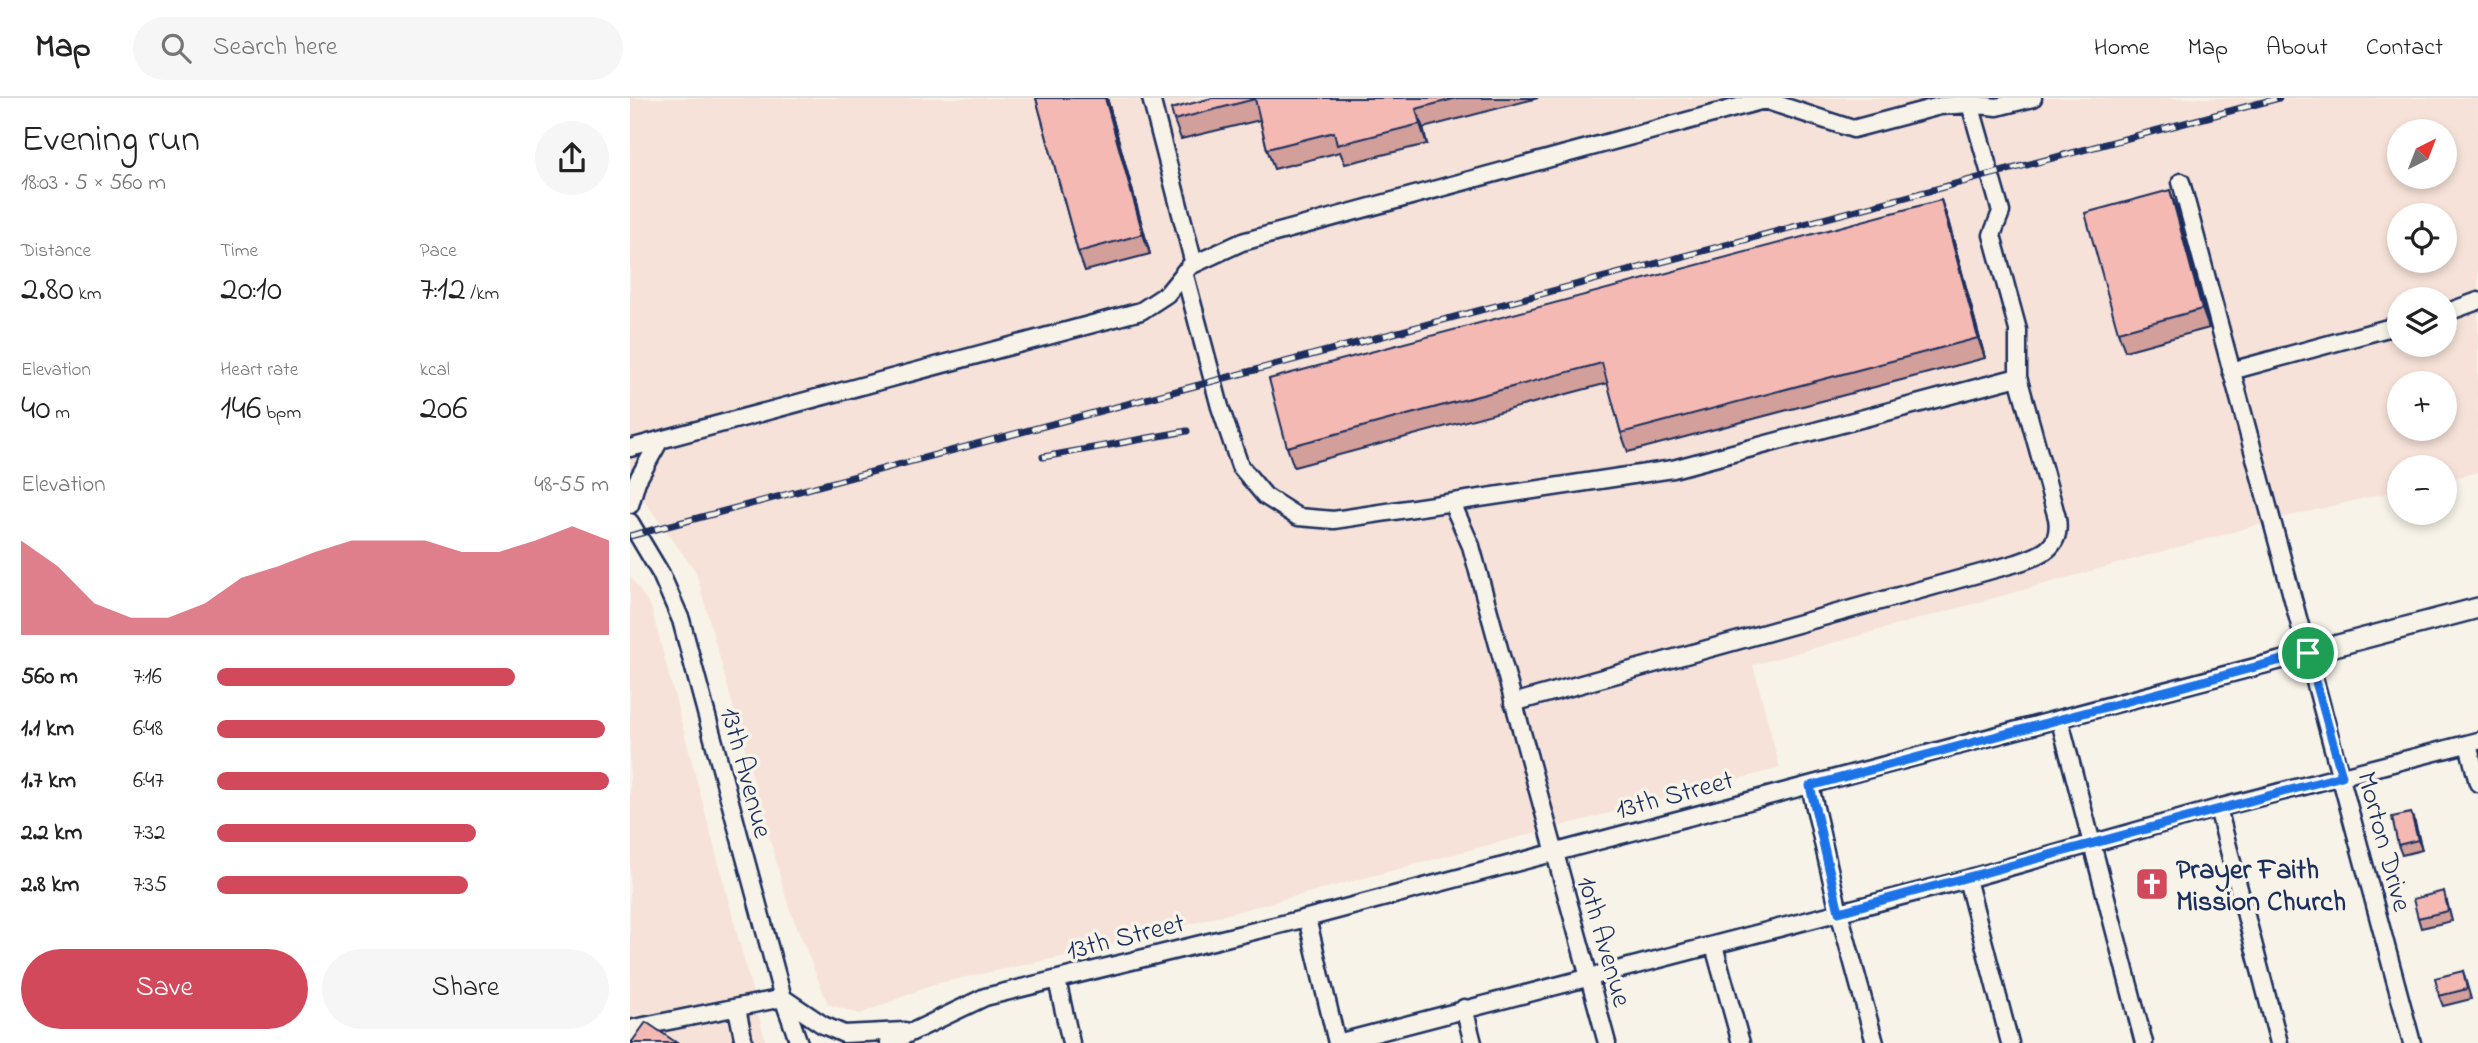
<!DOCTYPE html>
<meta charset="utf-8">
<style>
body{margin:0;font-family:"Indie Flower",sans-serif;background:#f6f6f6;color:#222;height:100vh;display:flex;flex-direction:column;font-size:26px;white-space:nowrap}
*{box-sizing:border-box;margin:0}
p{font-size:23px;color:#767676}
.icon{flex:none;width:38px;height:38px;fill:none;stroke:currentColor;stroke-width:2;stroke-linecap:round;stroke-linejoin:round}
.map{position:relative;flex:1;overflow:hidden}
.panel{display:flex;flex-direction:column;background:#fff;width:630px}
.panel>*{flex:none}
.needle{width:46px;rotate:42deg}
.buttons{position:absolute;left:1757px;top:21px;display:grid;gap:14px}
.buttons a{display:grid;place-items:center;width:70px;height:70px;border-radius:50%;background:#fff;box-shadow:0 4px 10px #0003;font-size:35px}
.pin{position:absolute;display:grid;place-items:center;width:60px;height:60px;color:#fff;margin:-30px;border:4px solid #fff;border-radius:50%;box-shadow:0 2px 7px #0007}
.round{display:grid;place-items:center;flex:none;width:74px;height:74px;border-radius:37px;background:#f6f6f6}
.summary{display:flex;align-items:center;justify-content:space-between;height:119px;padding:0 21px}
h1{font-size:38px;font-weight:600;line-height:52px}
.metrics{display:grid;grid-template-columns:repeat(3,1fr);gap:10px;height:119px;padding:7px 21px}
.metrics div{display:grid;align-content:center}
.metrics b{font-size:35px;font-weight:600}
.metrics small{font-size:19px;font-weight:400}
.metrics p{font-size:19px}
.chart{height:196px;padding:14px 21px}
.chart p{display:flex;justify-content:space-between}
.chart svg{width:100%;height:126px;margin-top:7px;fill:#d1495b;opacity:.7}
.primary-button{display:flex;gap:14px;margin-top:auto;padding:14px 21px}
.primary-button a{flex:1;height:80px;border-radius:42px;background:#d1495b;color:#fff;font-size:28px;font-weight:600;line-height:80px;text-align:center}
.primary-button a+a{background:#f6f6f6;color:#222}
ul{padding:0 21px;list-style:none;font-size:23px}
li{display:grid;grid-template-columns:112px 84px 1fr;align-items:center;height:52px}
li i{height:18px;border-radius:9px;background:#d1495b}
header{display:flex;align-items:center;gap:42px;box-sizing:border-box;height:98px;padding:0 35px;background:#fff;border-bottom:2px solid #e0e0e0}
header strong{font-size:33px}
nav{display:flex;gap:38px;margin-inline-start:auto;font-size:24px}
.search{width:490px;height:63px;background:#f6f6f6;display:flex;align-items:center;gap:18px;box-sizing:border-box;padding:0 24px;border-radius:38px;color:#767676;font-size:26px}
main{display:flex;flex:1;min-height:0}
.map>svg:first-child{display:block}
.built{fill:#f6e2d8;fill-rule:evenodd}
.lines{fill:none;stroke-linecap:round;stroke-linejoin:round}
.minor-casing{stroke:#1b2f5e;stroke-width:21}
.major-casing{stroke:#1b2f5e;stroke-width:24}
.minor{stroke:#f7f3e8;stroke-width:16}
.major{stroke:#f7f3e8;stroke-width:19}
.rail-casing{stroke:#1b2f5e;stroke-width:7}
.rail{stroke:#f7f3e8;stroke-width:4.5;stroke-dasharray:13;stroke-linecap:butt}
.wall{fill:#d29f9a;stroke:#1b2f5e;stroke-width:2}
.shaded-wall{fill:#ab827d;stroke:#1b2f5e;stroke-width:2}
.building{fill:#f4b9b3;stroke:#1b2f5e;stroke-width:2}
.route-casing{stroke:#fff;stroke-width:14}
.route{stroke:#1a73e8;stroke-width:9}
.labels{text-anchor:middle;stroke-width:7;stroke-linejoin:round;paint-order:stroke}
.street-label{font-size:28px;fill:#1b2f5e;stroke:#f7f3e8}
.poi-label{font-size:28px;font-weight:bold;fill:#1b2f5e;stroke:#f7f3e8;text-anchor:start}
</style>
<header>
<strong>Map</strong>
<div class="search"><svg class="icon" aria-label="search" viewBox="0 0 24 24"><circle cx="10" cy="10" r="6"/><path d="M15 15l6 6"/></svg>Search here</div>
<nav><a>Home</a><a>Map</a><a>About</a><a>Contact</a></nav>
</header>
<main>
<section class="panel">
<div class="summary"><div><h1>Evening run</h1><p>18:03 · 5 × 560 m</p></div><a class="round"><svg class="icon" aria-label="share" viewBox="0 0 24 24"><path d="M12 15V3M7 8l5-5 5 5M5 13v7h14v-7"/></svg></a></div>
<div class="metrics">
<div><p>Distance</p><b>2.80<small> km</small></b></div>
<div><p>Time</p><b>20:10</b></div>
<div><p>Pace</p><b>7:12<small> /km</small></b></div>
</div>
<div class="metrics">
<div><p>Elevation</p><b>40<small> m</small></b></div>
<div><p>Heart rate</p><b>146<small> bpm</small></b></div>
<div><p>kcal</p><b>206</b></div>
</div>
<div class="chart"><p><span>Elevation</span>48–55 m</p>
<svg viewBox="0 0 160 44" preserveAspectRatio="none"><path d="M0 44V11L10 20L20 33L30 38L40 38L50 33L60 24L70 20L80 15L90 11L100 11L110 11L120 15L130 15L140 11L150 6L160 11V44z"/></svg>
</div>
<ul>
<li><b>560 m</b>7:16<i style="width:76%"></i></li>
<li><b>1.1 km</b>6:48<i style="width:99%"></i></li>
<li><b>1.7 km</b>6:47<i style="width:100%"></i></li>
<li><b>2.2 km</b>7:32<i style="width:66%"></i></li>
<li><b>2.8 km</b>7:35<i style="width:64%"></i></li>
</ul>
<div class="primary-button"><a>Save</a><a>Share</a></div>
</section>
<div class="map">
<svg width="1848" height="945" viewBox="0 0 1848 945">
<rect width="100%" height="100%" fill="#f7f3e8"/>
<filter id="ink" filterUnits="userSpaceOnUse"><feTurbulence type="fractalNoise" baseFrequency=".0143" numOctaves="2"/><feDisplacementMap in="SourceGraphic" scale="14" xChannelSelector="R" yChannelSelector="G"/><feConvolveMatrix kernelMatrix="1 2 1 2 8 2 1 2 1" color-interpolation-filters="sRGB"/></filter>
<g filter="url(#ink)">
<path class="built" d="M0,0H1848V374L1815,382V369H1769V392L1656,419L1123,567L1150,670L454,854L304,886L230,916L198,906L158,807L66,474L13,401L0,393ZM1769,33H1815V79H1769ZM1769,117H1815V163H1769ZM1769,201H1815V247H1769ZM1769,285H1815V331H1769Z
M0,478L21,509L136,945H0Z"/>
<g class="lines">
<defs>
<path id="minor" d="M521,0L564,166
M1551,84L1782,945
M554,174L590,309L610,368L635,398L668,419L704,422L1043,371L1388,279V232L1362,137L1371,114L1340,6
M1815,215L1848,203
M1601,273L1769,227
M0,350L511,213L537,196L560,168L612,144L1134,2L1223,31L1310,8L1340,6L1367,9L1403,0
M822,405L841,448L977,945
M0,407L7,383L30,342
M0,424L31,476L51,522L153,900L169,945
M883,605L1387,465C1411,457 1432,450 1427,420L1388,279
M1430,623L1514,945
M1838,646L1848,685
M1180,688L1209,814L1245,945
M1588,710L1649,945
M1337,781L1380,945
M677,820L707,945L1337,781L1588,710L1848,643
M1084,848L1111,945
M427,882L441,945
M107,910L114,945
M834,910L843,945
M0,935L4,930L153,900L193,927L214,936L275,933
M259,945L355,899L677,820L1678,555"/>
<path id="major" d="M1678,555L1848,510"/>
</defs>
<use href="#minor" class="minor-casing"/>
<use href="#major" class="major-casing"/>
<use href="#minor" class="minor"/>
<use href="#major" class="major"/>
<defs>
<path id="rail" d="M413,359L557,333
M0,438L1649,0"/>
</defs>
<use href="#rail" class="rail-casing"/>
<use href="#rail" class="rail"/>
</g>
<path class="wall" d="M406,0H477L520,156L455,173L448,154Z
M582,0H908L793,30L797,46L715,66L710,54L644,71L637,51L630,22L551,41L544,22Z
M1311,102L1318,122L1355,260L998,354L991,335L978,285L664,369L657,349Z
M1547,111L1579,230L1495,253L1488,234Z
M1785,725L1792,752L1772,757L1768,747Z
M1817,803L1822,823L1791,830L1788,820Z
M1833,873L1841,901L1813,908L1809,898Z"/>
<path class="shaded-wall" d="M475,0H477L520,156L513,136Z
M786,11L793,30L797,46L790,26Z
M1540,92L1547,111L1579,230L1572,211Z
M1311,102L1318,122L1355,260L1348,240Z
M1781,715L1785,725L1792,752L1788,742Z"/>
<path class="building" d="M406,0H475L513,136L448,154Z
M582,0H827L786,11L790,26L707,47L704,34L637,51L625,1L544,22L541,11Z
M1540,92L1572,211L1488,234L1455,115Z
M1311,102L1348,240L991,335L972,265L657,349L639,281Z
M1781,715L1788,742L1768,747L1762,719Z
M1814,793L1818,813L1788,820L1783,801Z
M1833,873L1837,891L1809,898L1805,880Z
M16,924L47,945H1Z"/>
</g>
<g class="lines" filter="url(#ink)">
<defs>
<path id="route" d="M1678,555L1712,678L1209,814L1180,688Z"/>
</defs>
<use href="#route" class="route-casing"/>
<use href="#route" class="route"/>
</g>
<defs>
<symbol id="church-square" viewBox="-11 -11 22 22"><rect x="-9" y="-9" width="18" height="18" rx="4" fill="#d1495b" stroke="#f7f3e8"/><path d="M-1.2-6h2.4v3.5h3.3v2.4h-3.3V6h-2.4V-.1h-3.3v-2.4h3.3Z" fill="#fff"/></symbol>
</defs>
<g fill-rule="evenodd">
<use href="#church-square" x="1503" y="767" width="38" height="38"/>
</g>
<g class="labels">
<g class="street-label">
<text transform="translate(118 674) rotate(75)" y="10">13th Avenue</text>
<text transform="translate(1044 695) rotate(-15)" y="10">13th Street</text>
<text transform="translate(1756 743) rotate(75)" y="10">Morton Drive</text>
<text transform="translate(495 837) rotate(-14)" y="10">13th Street</text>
<text transform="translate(976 843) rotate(74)" y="10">10th Avenue</text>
</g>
<g class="poi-label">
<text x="1546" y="780">Prayer Faith<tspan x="1546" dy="32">Mission Church</tspan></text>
</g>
</g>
</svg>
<div class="buttons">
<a><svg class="needle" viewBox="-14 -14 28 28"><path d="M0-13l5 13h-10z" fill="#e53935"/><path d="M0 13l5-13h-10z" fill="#767676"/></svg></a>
<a><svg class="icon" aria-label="locate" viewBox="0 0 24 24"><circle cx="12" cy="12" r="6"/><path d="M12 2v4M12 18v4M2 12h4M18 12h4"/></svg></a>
<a><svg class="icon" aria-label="layers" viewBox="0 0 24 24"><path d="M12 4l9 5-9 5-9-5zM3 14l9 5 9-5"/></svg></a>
<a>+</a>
<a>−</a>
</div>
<div class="pin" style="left:1678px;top:555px;background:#1e9e55"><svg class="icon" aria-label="arrive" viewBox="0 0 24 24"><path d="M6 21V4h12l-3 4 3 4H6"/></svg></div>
</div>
</main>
